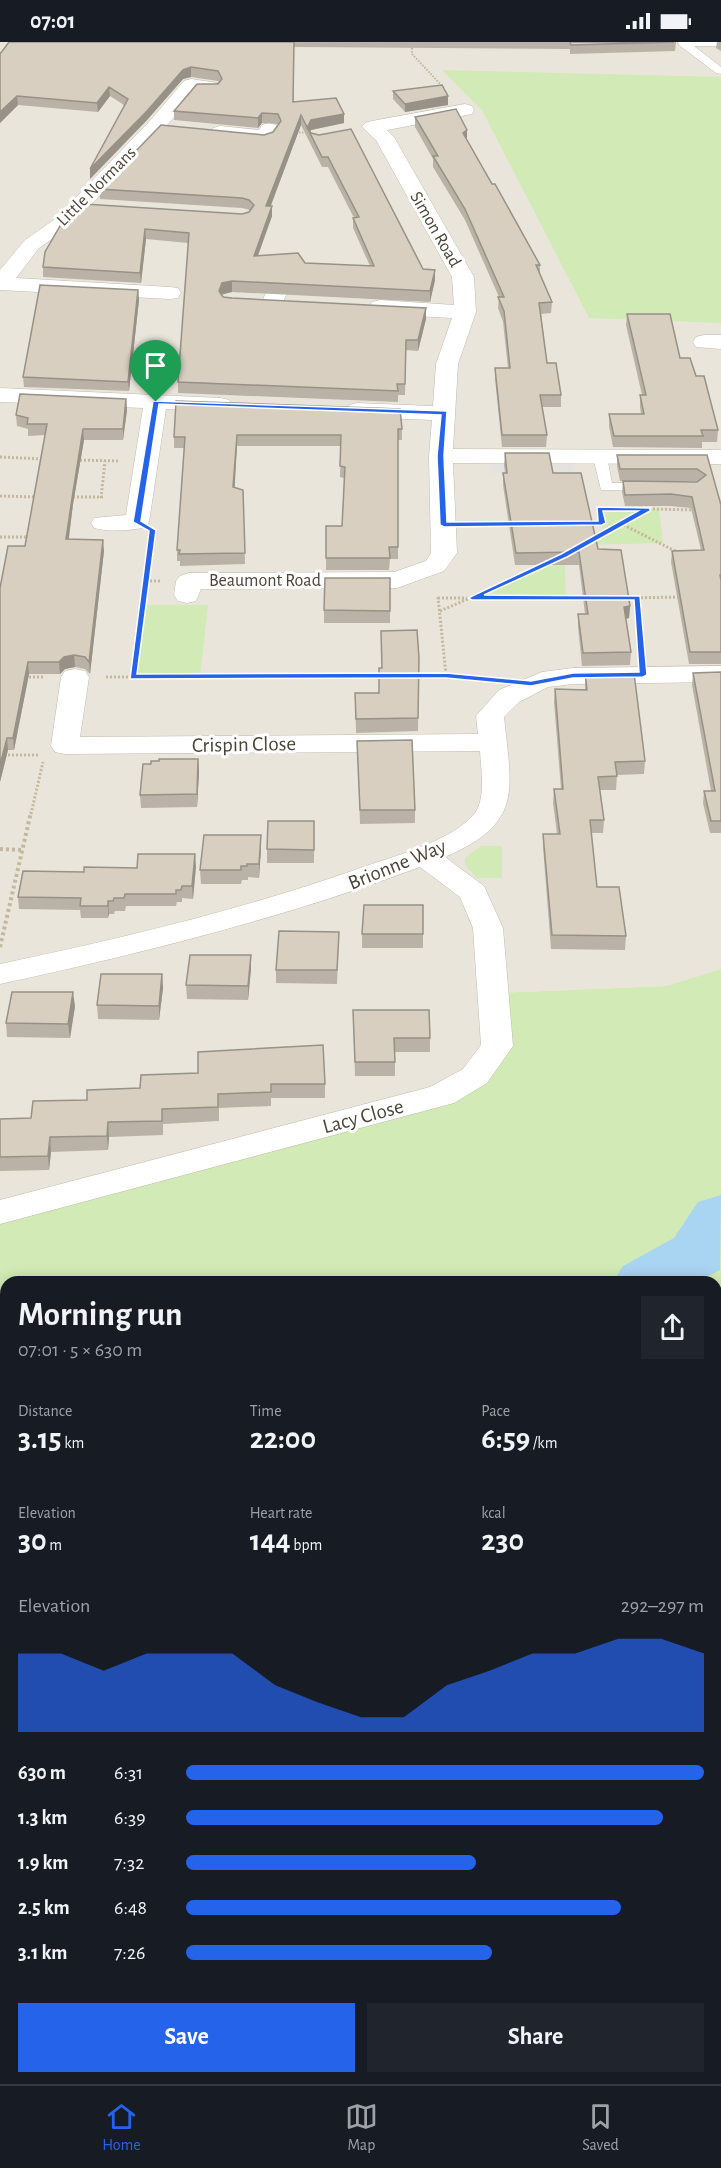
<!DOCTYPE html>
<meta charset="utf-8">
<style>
body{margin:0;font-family:"Alegreya Sans",sans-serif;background:#20242c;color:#f1f3f6;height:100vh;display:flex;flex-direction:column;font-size:22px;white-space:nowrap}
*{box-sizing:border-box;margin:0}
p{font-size:20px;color:#9ea1a6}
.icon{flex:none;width:33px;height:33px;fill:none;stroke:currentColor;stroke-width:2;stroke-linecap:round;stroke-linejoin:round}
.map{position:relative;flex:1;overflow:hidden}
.drawer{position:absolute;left:0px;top:1234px;width:722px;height:808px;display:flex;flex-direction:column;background:#171b24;border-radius:18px 18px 0 0;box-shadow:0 3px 15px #0003}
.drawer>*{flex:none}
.pin{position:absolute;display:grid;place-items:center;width:51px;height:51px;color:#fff;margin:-62px -26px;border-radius:50% 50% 50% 0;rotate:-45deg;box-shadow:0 0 6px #0007}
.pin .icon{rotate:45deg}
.round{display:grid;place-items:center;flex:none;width:63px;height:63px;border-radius:0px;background:#20242c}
.overview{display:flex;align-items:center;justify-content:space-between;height:102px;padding:0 18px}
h1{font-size:33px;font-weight:700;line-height:45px}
.metrics{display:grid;grid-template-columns:repeat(3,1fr);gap:9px;height:102px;padding:6px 18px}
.metrics div{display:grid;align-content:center}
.metrics b{font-size:30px;font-weight:700}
.metrics small{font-size:16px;font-weight:400}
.metrics p{font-size:16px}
.chart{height:168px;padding:12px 18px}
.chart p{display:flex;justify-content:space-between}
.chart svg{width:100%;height:108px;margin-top:6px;fill:#2563eb;opacity:.7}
.primary-button{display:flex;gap:12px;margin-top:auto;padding:12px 18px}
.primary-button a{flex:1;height:69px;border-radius:0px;background:#2563eb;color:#fff;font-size:24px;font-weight:700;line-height:69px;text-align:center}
.primary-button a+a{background:#20242c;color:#f1f3f6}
ul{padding:0 18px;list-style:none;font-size:20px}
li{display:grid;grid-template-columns:96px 72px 1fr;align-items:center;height:45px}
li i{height:15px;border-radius:8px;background:#2563eb}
.status{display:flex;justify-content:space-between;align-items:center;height:42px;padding:0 30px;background:#171b24;direction:ltr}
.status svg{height:16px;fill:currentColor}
.dock{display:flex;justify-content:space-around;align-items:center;height:84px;border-top:2px solid #363941;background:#171b24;font-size:16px;color:#9ea1a6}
.dock a{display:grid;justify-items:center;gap:3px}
.dock .active{color:#2563eb}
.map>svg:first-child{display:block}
.residential{fill:#eae5da}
.green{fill:#d2eab5}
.parking{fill:#e5e3e0}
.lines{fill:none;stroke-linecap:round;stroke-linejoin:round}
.river{fill:#a9d4f2;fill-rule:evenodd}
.lane-casing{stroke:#c2bbae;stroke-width:1}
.street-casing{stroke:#c2bbae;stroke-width:1}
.highway-casing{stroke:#e0a43c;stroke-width:1}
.path-far2{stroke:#c4b79f;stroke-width:2;stroke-dasharray:1.5 1.5;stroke-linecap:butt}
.path-far1{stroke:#c4b79f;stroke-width:3;stroke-dasharray:2 2;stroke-linecap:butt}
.path{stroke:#c4b79f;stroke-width:4;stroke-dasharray:3 3;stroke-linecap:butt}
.lane{fill:#fff;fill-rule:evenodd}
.street{fill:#fff;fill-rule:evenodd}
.highway{fill:#ffcf6e;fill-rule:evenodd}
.wall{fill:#bab2a6;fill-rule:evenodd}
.shaded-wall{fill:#979187}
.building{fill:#d8cfc1;stroke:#979187;stroke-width:1.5;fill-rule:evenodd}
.route{fill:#2563eb;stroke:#fff;stroke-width:1.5;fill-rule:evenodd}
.labels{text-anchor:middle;stroke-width:6;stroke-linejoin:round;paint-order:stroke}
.far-street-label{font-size:18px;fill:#4b4439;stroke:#fff}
.street-label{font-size:21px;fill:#4b4439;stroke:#fff}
</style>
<div class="status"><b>07:01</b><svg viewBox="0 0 49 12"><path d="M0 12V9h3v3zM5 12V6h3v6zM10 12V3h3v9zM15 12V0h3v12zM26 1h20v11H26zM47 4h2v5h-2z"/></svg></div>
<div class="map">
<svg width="721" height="2042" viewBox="0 0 721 2042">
<rect width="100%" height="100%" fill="#f6f3ec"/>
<path class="residential" d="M0,0H721V927L666,944L493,951L475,1034L0,1170Z"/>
<path class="green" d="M442,28L721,35V281L589,276L482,68Z
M599,466L659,467L663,501L583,503L603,491Z
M564,514L566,556H472Z
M143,563H208L200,635H133Z
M481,804H502V836H477L465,823V816Z
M721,927V1299L716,1301V1240H6V1512L0,1514V1170L475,1034L493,951L666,944Z"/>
<path class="parking" d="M489,422H573L574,430L490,431Z"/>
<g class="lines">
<path class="river" d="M721,1153L720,1228L697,1240H613L623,1224L674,1196L698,1160Z
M6,1351V1401L0,1402V1352Z"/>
<defs>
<path id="lane" d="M678,0H721V4H694L721,25V32L716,31L679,3Z
M600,411L607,415L612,441H647L654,445L647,449L601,448L593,415Z"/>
<path id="street" d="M191,37L218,41L220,45L218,49H196L163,88L86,168L69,185L39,206L16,236L170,245L178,246L181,251L178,256L170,257L0,248V228L25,198L55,177L149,80L184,39Z
M465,62L472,64L474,68L472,72L387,88L394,95L474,235L476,270L458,322L453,407L721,408V422L453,421L457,511L444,529L397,546L201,547L196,559L187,561L178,559L174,553L176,539L180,534L189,531L394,530L426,519L431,511L429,414L432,378L357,375L349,373L345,368L349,363L357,361L433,364L436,322L452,276L380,272L372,270L369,265L372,260L380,258L454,263L452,235L376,98L362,85L365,81L372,79Z
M269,81L276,83L279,87L271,98L264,100L220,96L213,94L210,90L213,86L220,84L259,88L262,83Z
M278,240L286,241L289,246L281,265L273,266L265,265L262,260L270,241Z
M704,293H721V307L696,305L693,300L696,295Z
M0,346L221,356L229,358L233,363L229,368L221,370L166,367L149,480L146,485C130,489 110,490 94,486L91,481L94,476L126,473L143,366L0,360Z
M721,624V640L573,642L548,645L519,660L504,675C512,750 523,781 445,815L484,844L503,886L513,1004L487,1041L454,1061L0,1182V1158L430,1045L463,1027L481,1003L473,886L460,855L420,825C283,876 143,911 0,942V922C125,896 249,866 369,823C399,813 455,797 475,771C486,756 481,726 480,709L65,712L55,710L51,704L61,635L65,629L75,627L85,629L89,635L80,695L478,692L476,674L499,648L542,630L573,626Z"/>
<path id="highway" d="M721,1379V1408L716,1409V1381Z
M716,1509H721V1541H716Z
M6,1522V1554L0,1556V1524Z
M6,1589V1623L0,1624V1590Z"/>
</defs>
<use href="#lane" class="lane-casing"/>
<use href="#street" class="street-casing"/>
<use href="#highway" class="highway-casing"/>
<path class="path-far2" d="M412,0V12L444,46
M293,90L310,91"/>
<path class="path-far1" d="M0,415L44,417
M76,418L119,419
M0,454L38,455
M69,455H104
M101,456L105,419
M653,467L696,468
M588,481H602L599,466H601
M620,481L677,510
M471,482H512
M0,495H31
M592,498L645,468
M146,539H160
M438,555L446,633L486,637
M438,556H468
M475,556H588
M625,556L681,555
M638,556L641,609
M440,569L548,522
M415,633H446
M25,635H44
M106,635L383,634
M133,635L151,502
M0,713H38
M31,772L43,720"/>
<path class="path" d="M0,807L23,808
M0,905L31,770"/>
<use href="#lane" class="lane"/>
<use href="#street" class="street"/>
<use href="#highway" class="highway"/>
</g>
<path class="wall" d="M9,0H676L675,9L570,12V7L294,5V60L344,72V81L311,88L310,90L423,227L435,238L430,260L232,250L222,253L223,255L232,256L426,266V277L418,309L406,308L405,353H398V360L178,351V340L188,201L146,197L141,241L43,235V225L60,184L242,172L249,170L250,168L242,166L100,157L99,147L273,90L278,82L262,81L258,86L174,78V69L219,40L218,39L191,35L183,37L147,78L90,137L124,63L110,54L98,70L18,63L0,81V12ZM301,83L322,125H328L354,176H353V186L370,224L305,221L258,214L272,174L270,164Z
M717,0H721V9L716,6Z
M393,49L448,54V63L405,70L393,57Z
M415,75L467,88V98L540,223V233L552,260L551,271L541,272L547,321L561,353V365H542L547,393L546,405H502L495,337V326H508L503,280L498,266L499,255L465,178L433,125V117L415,85Z
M138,248L139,258L129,349L24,345L23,335Z
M627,272L680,316L696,334L718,388L717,400H702V406L613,405L609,384V372H641L640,365V353H642L626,283Z
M126,357L127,368L123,398H84L73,462L69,497L104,509L90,632L85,627L75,625L65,627L60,632H29L14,708H8L0,740L25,504L45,393L28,394V387L17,384L16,373Z
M402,387V398H398V517H390L389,528H326V484H342L344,436L340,435L341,404H237L234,446L243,448L245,522L180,524V519H177V508L184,406H174V395Z
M505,411L553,431L598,507L630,564L629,576L626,577L631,610L630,623L582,624L578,585V572H585L579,523H515L503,443V431H505L504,423Z
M617,413H707L721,463V622H689L671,520L672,509L701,508L691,466L670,464H625L622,450L623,439L697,440L696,439H620L617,424Z
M390,536V581H324V568Z
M381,589L419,616L418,689L356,691L355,651H379L382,626Z
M721,630V791H710L703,761L704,749H711L692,643L693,631Z
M585,631L645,719L644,732L617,733L616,748H600L604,778L603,791H591L597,845L626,894L625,908L551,907L543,805V792H557L553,761L554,747H561L554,660L555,647H585Z
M357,699L415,768V781L360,782Z
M198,717L199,730L197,765L141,766L140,753L151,722Z
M261,793V806L259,836L248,835V838H242L241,842H201L200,828Z
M314,793V821H267V807Z
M196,824L193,857L182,856V860H177L176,864H126L125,869H115L114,872H109L108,876H81L80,868L19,867L18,855L84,830L137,826Z
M423,863V906H362V892Z
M339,890L337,942L276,941V928Z
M251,927L248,958L187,957L186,943Z
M162,932L163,946L159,978L98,977L97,963Z
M75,964L70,996L7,995L6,981Z
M353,968L430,996V1010H395V1034H355Z
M141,1033L325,1042V1056H271V1064L219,1066V1079L163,1082V1093L109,1095L108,1108L51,1110L49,1128L0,1129V1077L31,1076L87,1058L140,1046Z"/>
<path class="shaded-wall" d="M191,25V35L183,37L147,78L90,137V127L183,28Z
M109,45L110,54L98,70L97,61Z
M17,54L18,63L0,81V70Z
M448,54V63L405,70V62Z
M262,71V81L258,86V76Z
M344,72V81L311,88L310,91L307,86L311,78Z
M301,73V83L267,174L266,164Z
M467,88V98L463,91Z
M272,164V174L254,224V214Z
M145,187L146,197L141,241L140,231Z
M435,228V238L430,260V249Z
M232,239V250L222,252L219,259V249L222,241Z
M138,248L139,258L129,349L128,340Z
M426,266V277L418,309V298Z
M126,357L127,368L123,398V387Z
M83,387L84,398L73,462L67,509L66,497L73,450Z
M237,393V404L234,457L233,445Z
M103,498L104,509L90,632L89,620Z
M630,564L629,576L623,577L624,565Z
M74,613L75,625L65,627L60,632L59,620L64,615Z
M28,620L29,632L14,708L13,696Z
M7,696L8,708L0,740V723Z
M198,717L199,730L197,765V752Z
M261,793V806L259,836V822Z
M195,812L196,824L193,857L192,844Z
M108,859L109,872L108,876Z
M251,913V927L248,958V944Z
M162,932L163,946L159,978V964Z
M73,950L75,964L70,996L68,982Z
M108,1080L109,1095L108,1108L107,1094Z
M50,1095L51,1110L49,1128L48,1114Z"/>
<path class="building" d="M9,0H294L293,60L336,56L344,72L311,78L307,86L311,91L319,93L351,87L423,227L435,228L430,249L232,239L222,241L219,249L223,255L232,256L426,266L418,298H406L405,342H397L398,349L178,340L189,191L145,187L140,231L43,225L45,210L60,184L84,162L242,172L249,170L254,163L249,158L242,156L99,147L161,83L264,93L273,90L281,79L278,72L262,71L258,76L174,69L197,42H218L222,37L218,29L191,25L183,28L147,69L90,127L128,57L109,45L97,61L17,54L0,70V12ZM301,73L322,115H328L359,175L353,176L374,224L305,221L298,211L254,214L272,164H266Z
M570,0H674L571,3Z
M442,43L448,54L405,62L393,49Z
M456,67L467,88L463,91L492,142H495L540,223H536L552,260L539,261L547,321H556L561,353H540L547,393H502L495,326H510L504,269L498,255H504L465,167L433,114H438L415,75Z
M40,243L138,248L128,340L23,335Z
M627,272H670L680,316H690L696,334H704L718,388H701L703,394H614L609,372H644L640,353H646Z
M20,352L126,357L123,387H83L73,450L66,497L103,498L89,620L85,615L74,613L64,615L59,620H28L13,696H7L0,723V546L8,504H25L47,382H27L28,376L16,373Z
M176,359L400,367L402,387H398V505H389L390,516H326V484H342L345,425L340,424L341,393H237L233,445L243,448L245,511L179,512L180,508H177L185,395H174Z
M505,411H549L553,431H581L598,507L621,508L630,564L624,565L631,610L583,611L578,572H588L579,510L516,511L503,431H507Z
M617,413H707L721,463V533H720L721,539V610H690L672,509L704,508L692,455L671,452L625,453L623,439L697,440L706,433L697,427H620Z
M325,536H390V569L324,568Z
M417,588L419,616L418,676L356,677L355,651H379V626H382L381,589Z
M721,630V779H711L704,749H715L693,631Z
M585,631H634L645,719L615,720L617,734L598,735L604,778H590L597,845H619L626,894L552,893L543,792H560L554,747H563L555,647L587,648Z
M412,698L415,768H360L357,699Z
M159,717H198L197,752L140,753L143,722H151V719H159Z
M268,779H314V808L267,807Z
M204,793H261L259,822H247V824H241V828H200Z
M138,812H195L192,844H182L181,848H176V852H125L124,856H114L113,859H108V864H80L81,856L18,855L23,829L84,830V825L137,826Z
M364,863H423V892H362Z
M279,889L339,890L337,928H276Z
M190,913H251L248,944L186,943Z
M101,932H162L159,964L97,963Z
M12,950H73L68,982L6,981Z
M353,968H429L430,996H394L395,1020H355Z
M323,1003L325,1042H271V1050L218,1052V1065L162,1067V1079L108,1080L107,1094L50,1095L48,1114L0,1115V1077L31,1076L33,1059L87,1058V1048L140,1046L141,1033L198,1031V1010Z"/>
<path class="route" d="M153,359L447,369L444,414L447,480L598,479L597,465L650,466V469L567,515L484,553L640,554L647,633L643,635L573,636L531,644L446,636L130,637L149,489L133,480ZM159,362L441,373L437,414L440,483L444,485L602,483L606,481L603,469H638L561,512L468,556L472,558H634L639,630L573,631L531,639L446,631L137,632L156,488L141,479Z"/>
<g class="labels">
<g class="far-street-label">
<text transform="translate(96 144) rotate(-45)" y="6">Little Normans</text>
<text transform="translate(436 187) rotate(60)" y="6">Simon Road</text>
<text x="265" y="544">Beaumont Road</text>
</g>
<g class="street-label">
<text transform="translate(244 702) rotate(-1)" y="7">Crispin Close</text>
<text transform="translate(397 822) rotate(-22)" y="7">Brionne Way</text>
<text transform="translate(363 1074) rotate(-15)" y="7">Lacy Close</text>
</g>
</g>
</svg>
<div class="pin" style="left:156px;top:360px;background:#1e9e55"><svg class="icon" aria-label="arrive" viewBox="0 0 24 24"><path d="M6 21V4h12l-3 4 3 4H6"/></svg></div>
<section class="drawer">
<div class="overview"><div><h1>Morning run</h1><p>07:01 · 5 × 630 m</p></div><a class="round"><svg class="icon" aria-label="share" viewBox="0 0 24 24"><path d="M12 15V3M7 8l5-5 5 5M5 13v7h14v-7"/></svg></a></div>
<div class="metrics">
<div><p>Distance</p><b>3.15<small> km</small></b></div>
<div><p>Time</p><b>22:00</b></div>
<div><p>Pace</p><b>6:59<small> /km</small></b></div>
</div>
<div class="metrics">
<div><p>Elevation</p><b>30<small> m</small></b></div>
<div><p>Heart rate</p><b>144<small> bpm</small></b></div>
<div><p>kcal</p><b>230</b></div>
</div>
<div class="chart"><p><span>Elevation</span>292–297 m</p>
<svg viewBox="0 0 160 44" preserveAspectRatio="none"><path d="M0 44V12L10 12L20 19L30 12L40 12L50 12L60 25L70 32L80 38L90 38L100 25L110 19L120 12L130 12L140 6L150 6L160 12V44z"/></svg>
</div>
<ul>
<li><b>630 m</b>6:31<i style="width:100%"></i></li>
<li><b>1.3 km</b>6:39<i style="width:92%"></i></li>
<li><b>1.9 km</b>7:32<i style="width:56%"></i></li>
<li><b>2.5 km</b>6:48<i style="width:84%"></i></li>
<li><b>3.1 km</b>7:26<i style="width:59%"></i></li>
</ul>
<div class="primary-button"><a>Save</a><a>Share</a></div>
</section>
</div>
<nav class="dock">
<a class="active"><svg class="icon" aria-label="home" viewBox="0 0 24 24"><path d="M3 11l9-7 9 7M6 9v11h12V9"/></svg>Home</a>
<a><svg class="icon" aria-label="map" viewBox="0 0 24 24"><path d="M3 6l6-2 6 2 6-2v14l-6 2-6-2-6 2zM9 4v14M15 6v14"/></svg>Map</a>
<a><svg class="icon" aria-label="saved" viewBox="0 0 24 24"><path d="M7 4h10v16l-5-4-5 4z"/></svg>Saved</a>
</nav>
